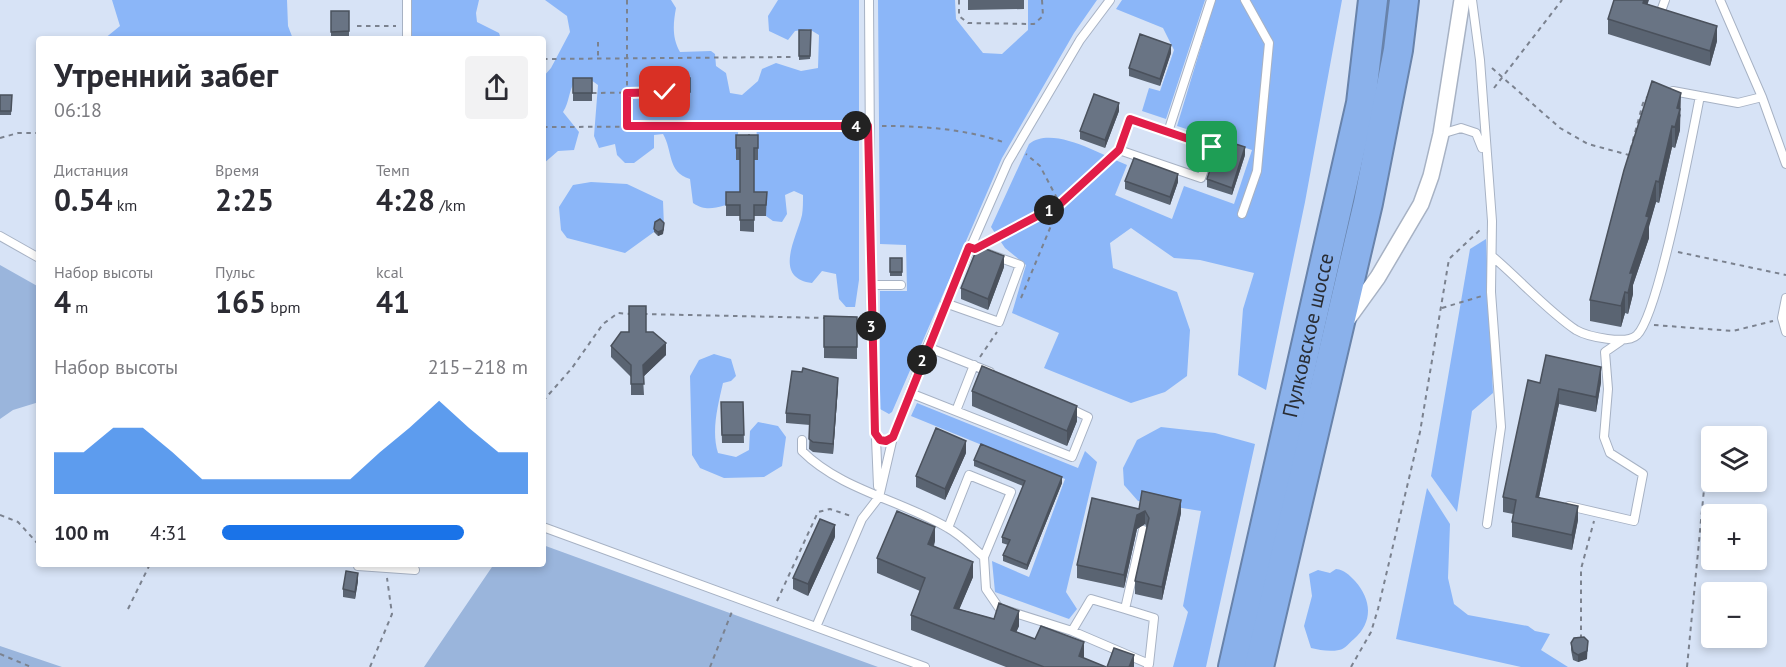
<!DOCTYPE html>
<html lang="ru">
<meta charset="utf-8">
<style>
body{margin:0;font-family:"PT Sans",sans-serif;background:#f2f2f3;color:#2b2b33;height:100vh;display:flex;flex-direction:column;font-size:22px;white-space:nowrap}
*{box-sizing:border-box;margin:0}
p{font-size:20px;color:#7c7c81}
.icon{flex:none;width:33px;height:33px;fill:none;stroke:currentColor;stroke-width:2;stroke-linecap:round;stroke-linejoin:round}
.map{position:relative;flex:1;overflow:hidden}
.side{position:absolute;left:36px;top:36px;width:510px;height:531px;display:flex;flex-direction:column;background:#fff;border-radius:6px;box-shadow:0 3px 9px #0003}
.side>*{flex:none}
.controls{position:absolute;left:1701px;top:426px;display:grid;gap:12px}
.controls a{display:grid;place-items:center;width:66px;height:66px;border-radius:6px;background:#fff;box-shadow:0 3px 9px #0003;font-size:30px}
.pin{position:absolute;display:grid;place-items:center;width:51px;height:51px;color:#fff;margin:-26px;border-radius:12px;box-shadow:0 3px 9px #0006}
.km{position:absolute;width:30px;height:30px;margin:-15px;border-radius:50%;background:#222;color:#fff;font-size:16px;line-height:30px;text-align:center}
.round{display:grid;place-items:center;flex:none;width:63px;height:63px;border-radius:6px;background:#f2f2f3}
.headline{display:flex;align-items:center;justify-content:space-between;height:102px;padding:0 18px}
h1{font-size:33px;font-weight:700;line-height:45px}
.metrics{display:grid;grid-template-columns:repeat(3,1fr);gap:9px;height:102px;padding:6px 18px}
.metrics div{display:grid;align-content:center}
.metrics b{font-size:30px;font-weight:700}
.metrics small{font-size:16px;font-weight:400}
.metrics p{font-size:16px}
.chart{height:168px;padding:12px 18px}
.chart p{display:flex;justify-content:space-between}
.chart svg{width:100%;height:108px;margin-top:6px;fill:#1a73e8;opacity:.7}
ul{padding:0 18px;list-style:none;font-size:20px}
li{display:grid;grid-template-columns:96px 72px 1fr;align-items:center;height:45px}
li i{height:15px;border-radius:8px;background:#1a73e8}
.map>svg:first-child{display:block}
.green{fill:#9ab5dc}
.forest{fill:#8bb6f8}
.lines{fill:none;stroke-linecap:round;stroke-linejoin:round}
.lane-casing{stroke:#a7b2c4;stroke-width:10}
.street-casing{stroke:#a7b2c4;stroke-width:18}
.highway-casing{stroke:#6883ab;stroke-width:32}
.path{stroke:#7b828f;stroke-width:2;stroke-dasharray:4.5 4.5;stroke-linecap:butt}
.lane{stroke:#fff;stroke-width:8}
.street{stroke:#fff;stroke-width:15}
.highway{stroke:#8ab1eb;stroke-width:28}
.wall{fill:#5a6472}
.shaded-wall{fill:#4a515c}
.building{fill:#697484;stroke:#4a515c;stroke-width:1.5}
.route-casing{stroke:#fff;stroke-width:12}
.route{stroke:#e11d48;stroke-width:8}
.labels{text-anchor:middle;stroke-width:6;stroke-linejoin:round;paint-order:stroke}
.street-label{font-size:21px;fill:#292d34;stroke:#e9f0fb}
</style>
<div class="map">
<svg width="1786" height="667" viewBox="0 0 1786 667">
<rect width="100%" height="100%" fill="#d7e3f6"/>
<path class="green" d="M0,265L39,287V402L13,410L0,419Z
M543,545L878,667H424L494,564H543Z
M0,646L62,667H0Z"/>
<path class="forest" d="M112,0H287L288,26L293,39H104L120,26Z
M405,0H479L476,13L477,22L499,33L501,39H405Z
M545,0H671L676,8C673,24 672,38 680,52L711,51L715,54L716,66L726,73L730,93L742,95L758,81L762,69L776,63L801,71L818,68L819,35L809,29L795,31L788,40L769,31L768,16L778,0H859V280L855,307H846L839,299L836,274L822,271L812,283C772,278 797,237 802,215C803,209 803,202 803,195L794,191L785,195L787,214L782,222L773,221L766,216V203H754V160L758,159L756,120L739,121L736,159L740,160V203C721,203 711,215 693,203L690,179C667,172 673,151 663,134L654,135V148L634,163H625L617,155L615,144L599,148L594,136L598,85L591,80H576C568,91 570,101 563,112L579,132L574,150L558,151L543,164V77L551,68L570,32L567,16Z
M878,0H955L956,19L983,53L1002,54L1028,30V0H1097L1074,33L1002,158L892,412L889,414L880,409V291H907L906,245L880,244Z
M1122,0H1205L1166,119L1142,111L1149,88L1160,91L1174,50L1163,28L1116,9Z
M1215,0H1342L1305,202L1266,390L1238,375L1243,309L1254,273L1200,260L1174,258L1131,228L1110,243L1113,268L1177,292L1190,330L1187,376L1165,392L1131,403L1044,368L1059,333L1012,313L1026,265L1005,248L991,227L1029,144C1053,125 1101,155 1127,165L1115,195L1172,219L1184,186L1234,204L1252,150L1177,126Z
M591,182L627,184L663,201L664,227L655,226L654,232L625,253L567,238L561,230L559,207L573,185Z
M1486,239L1493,393L1472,411L1457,512L1431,476L1470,249Z
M714,354L731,359L736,376L731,381L723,383C718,405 711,431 718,453L736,457L749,450L750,431L758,422L778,426L786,437L782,466L764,477L724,478L700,468L692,455L690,376L699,360Z
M917,403L1078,468L1085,451L1097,462L1066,592L1077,609L1069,619L995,592L992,561L1029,577L1065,479L911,416Z
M1161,427L1215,433L1255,444L1206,667H1173L1188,612L1183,606L1201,511L1138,501L1124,485L1123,468L1137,440Z
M1427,488L1450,524L1448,578L1454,604L1468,615L1528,626L1535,631L1550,634L1541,650L1568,667H1521L1396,639Z
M1336,569C1345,570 1349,575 1355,581C1372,600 1373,622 1354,639C1349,643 1345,649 1339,650C1329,652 1320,650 1311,648L1304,626L1312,596L1309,574L1318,570L1330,573Z"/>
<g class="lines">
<defs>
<path id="lane" d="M869,0L871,319L878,486
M1472,0L1480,60L1492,221L1491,292L1501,427L1487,524
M1665,0L1660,14L1665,15
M407,39V0
M1673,91L1700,96
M1762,97L1786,164
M1130,119L1212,147L1201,178L1119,150Z
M1168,132L1211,0
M1441,134L1461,128L1476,133L1482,148
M1242,214L1257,171L1269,43L1245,0
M0,236L39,258
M1493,257C1519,279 1549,312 1576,330C1588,337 1627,345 1637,335C1659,314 1692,136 1700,96L1738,103L1762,97L1720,0
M871,285H901
M1786,298L1782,318L1786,332
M945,303L999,322L1020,265L969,247
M927,347L990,372
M910,393L1072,457L1088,417L1069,408
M956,411L974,365
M802,440V451C841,490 901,500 948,528C961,535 972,547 984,557L986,589L999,608L1072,631L1149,664L1148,667
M1569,506L1634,521L1643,474L1610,453L1604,437L1608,389L1605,352L1621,341
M543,527L925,667
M948,528L969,475L1011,492L984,557
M358,564V566L415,570
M1125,609L1154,618L1149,664
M816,627L862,519L879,497L893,437L927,347L1008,162L1080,40L1110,0
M1072,631L1091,599L1125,609L1143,530"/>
<path id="street" d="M1347,320L1378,277L1421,204L1431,176L1441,134L1462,0"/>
<g id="highway">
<path id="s1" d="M1233,667L1361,103L1373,0"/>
<path d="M1259,667L1368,203L1398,50L1404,0"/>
</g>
</defs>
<use href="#lane" class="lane-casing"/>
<use href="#street" class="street-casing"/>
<use href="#highway" class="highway-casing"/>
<path class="path" d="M627,0V126
M959,0V16L968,23L1034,24L1043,16L1042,0
M357,26H396
M598,42V59
M543,59L791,57
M1492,68L1560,128L1588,144L1629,155L1643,103L1648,96
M1494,88L1562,0
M592,93L665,92
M749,125V137
M882,126C924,126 966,129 1006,143
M543,127L858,126
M0,138L18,133H39
M988,242L1060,204L1110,157
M1678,252L1786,275
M1021,298L1060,204L1040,166L1026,154
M1442,308L1482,296
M643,314L826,318
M1654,325L1733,331L1773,321
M980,357L997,332
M543,401L572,368L603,324L618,313L631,314
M0,515L18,522L39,545
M777,601L818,512L830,509L851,516
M128,609L150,564
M1581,639V569L1594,521
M0,654L31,667
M370,667L392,614L387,578
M710,667L733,609
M1351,667L1371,632L1378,609L1420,432L1449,259L1482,228
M1687,667L1709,437"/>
<use href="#lane" class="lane"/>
<use href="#street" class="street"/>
<use href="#highway" class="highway"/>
</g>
<path class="wall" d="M968,0H1024V9L968,10Z
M1648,4L1717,41L1710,66L1608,34V19Z
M331,11H349V39H331Z
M799,30H811L810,59L799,60Z
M1171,53L1160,86L1129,76V68Z
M573,78H592V101H573Z
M665,78H690V100H665Z
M0,95H12L11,115H0Z
M1119,111L1105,148L1080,139V131Z
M1681,114L1680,118V130L1675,148L1672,147L1659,203L1656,202L1649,225V238L1633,285V294L1628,314L1625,313L1621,327L1590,321V300L1624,170Z
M736,135H758V160H754V192H767L766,216H754V232L740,231V216H726V192H740V160H736Z
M1245,155L1232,195L1207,187V179Z
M1125,181L1178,182L1170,205L1125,189Z
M664,227L663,234L658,236L654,232V229Z
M890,258H902V276H890Z
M1004,267L988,310L961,299V288Z
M824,316L857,317V359L824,358Z
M646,332L666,355L643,377L644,395H631V377L611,357V346Z
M1601,382L1596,412L1559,404L1539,497L1578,520L1572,550L1512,537V522L1513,514L1503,512V497L1540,383Z
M838,387L833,454L813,452L809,449L810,425L786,423V413Z
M972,391L1077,421L1067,446L972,406Z
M721,402H743L744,443H722Z
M966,453L945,500L916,487V476Z
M974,460L1062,483L1027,570L1003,561V555L1008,545L1002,543V537L1023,486L974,466Z
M1139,509L1181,513L1162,600L1135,594V581L1147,528L1145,524L1137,529L1124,588L1077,578V565Z
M835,537L808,596L793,589V578Z
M935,541L934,546L973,577L959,609L1019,626L1016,632L1106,667H1006L911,630V615L920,591L877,573V558Z
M404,564H421V566Z
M358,581L355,599L343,597V589Z
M1571,643L1587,659L1578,662L1573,660L1571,650Z"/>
<path class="shaded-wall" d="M1644,0H1649L1643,18V3Z
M1717,26V41L1710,66V51Z
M1171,45V53L1160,86V79Z
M1681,93L1680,130L1675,148V127L1677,108Z
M1119,103V111L1105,148V140Z
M1672,126V147L1659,203V182Z
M1245,147V155L1232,195V188Z
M1178,174V182L1170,205V197Z
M1656,181V202L1649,227V238L1633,285V294L1628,314V293L1630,273Z
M664,223L663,234L658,236V232Z
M1004,256V267L988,310V299Z
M1625,292V313L1621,327V306Z
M666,343V355L643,377V365Z
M1601,367V382L1596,412V397Z
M838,378V387L833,454V444Z
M1559,389V404L1536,511V497Z
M1077,406V421L1067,446V431Z
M966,441V453L945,500V489Z
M1062,477V483L1027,570V565Z
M1181,500V513L1162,600V587Z
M1578,506V520L1572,550V535Z
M1145,511V524L1137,529L1124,588V575L1137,515Z
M835,525V537L808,596V584Z
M935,527V541L928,559V544Z
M973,562V577L954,622V608Z
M358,573V581L355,599V592Z
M1019,611V626L1011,644V630Z
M1588,641L1587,659L1578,662V655Z
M1084,642V657L1080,667L1079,656Z
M1134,655V667H1129Z"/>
<path class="building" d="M1614,0H1644L1643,3L1717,26L1710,51L1608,19Z
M331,11H349V31L331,32Z
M799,30H811L810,56H799Z
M1140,34L1171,45L1160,79L1129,68Z
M573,78H592V93H573Z
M665,78H690V92H665Z
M1652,81L1681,93L1677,108L1680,109L1675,127L1672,126L1659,182L1656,181L1646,216L1649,217L1630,273H1633L1628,293L1625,292L1621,306L1590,300L1624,170Z
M1094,94L1119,103L1105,140L1080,131Z
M0,95H12L11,111H0Z
M736,135H758V148H754V192H767L766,205H754V220H740V205H726V192H740V148H736Z
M1220,139L1245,147L1232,188L1207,179Z
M1134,158L1178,174L1170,197L1125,181Z
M660,219L664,223L663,230L658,232L654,229L655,222Z
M978,246L1004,256L988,299L961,288Z
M890,258H902V272H890Z
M629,306H646V332H653L666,343L643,365L644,384H631V365L611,346L621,332H629Z
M824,316L857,317V347H824Z
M1546,355L1601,367L1596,397L1559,389L1536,497L1578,506L1572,535L1512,522L1516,500L1503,497L1528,380L1540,383Z
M982,366L1077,406L1067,431L972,391Z
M803,368L838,378L833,444L813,442L809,439L810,415L786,413L792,371L802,372Z
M721,402H743L744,435H722Z
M936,428L966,441L945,489L916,476Z
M981,444L1062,477L1027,565L1003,555L1010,540L1002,537L1025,481L974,460Z
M1142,491L1181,500L1162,587L1135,581L1149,518L1145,511L1137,515L1124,575L1077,565L1092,498L1139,509Z
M897,511L935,527L928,544L973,562L954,608L994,619L999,603L1019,611L1011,630L1035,639L1041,626L1084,642L1079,656L1106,667H1044L911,615L925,578L877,558Z
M820,519L835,525L808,584L793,578Z
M346,571L358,573L355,592L343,589Z
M1584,637L1588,641L1587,651L1578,655L1573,652L1571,643L1574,638Z
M1114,648L1134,655L1129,667H1107Z"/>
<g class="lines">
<defs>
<path id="route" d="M665,92L627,93V126H868L875,433L880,440L886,441L893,437L969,247L975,249L1060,204L1119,150L1130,119L1212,147"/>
</defs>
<use href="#route" class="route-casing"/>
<use href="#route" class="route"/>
</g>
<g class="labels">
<g class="street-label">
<text dy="7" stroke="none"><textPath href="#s1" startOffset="340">Пулковское шоссе</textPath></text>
</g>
</g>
</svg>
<div class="controls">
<a><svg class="icon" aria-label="layers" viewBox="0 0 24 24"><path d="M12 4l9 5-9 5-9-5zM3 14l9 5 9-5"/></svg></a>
<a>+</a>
<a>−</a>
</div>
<div class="pin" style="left:1212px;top:147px;background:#1e9e55"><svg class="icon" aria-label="arrive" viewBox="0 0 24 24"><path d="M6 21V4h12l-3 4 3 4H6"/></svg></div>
<div class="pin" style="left:665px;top:92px;background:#d93025"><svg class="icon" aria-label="check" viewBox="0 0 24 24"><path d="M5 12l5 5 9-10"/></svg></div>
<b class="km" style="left:1049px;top:210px">1</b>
<b class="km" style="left:922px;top:360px">2</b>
<b class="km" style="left:871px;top:326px">3</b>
<b class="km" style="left:856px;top:126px">4</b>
<section class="side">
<div class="headline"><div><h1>Утренний забег</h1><p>06:18</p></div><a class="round"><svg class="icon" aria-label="share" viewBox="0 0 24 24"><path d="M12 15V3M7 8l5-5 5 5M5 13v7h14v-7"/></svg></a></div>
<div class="metrics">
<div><p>Дистанция</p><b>0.54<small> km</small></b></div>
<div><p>Время</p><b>2:25</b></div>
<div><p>Темп</p><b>4:28<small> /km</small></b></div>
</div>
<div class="metrics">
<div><p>Набор высоты</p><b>4<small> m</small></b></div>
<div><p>Пульс</p><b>165<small> bpm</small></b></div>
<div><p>kcal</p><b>41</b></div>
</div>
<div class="chart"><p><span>Набор высоты</span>215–218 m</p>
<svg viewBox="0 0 160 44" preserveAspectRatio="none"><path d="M0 44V27L10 27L20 17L30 17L40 27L50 38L60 38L70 38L80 38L90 38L100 38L110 27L120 17L130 6L140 17L150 27L160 27V44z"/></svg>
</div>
<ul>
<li><b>100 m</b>4:31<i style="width:79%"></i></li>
</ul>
</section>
</div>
